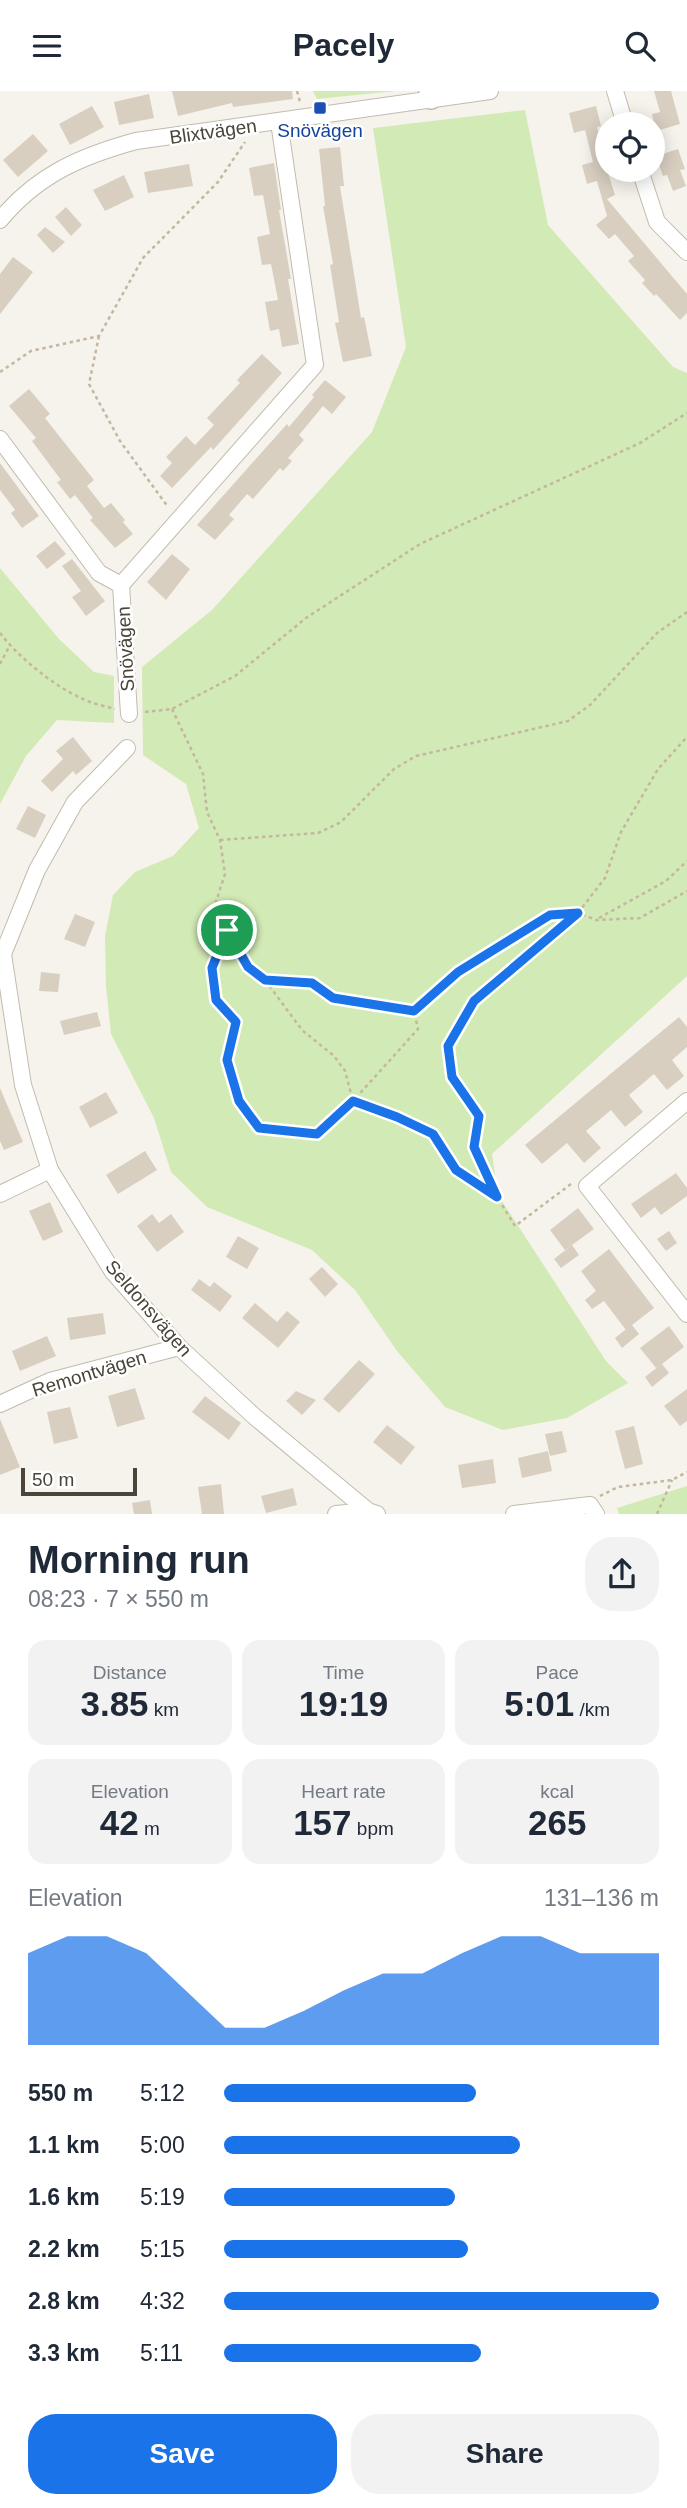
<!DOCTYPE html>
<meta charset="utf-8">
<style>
body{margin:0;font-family:Helvetica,sans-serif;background:#f2f2f3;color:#1f2937;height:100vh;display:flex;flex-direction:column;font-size:26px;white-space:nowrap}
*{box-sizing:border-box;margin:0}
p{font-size:23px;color:#747a83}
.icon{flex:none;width:38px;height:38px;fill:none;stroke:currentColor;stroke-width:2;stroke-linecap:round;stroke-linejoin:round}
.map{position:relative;height:1423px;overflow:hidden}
.side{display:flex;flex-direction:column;background:#fff;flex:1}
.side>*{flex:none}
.fabs{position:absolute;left:595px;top:21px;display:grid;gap:14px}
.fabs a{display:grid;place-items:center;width:70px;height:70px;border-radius:50%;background:#fff;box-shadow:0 4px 18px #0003;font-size:35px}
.scale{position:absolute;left:21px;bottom:18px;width:116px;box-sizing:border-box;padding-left:7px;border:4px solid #4b4439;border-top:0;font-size:19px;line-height:24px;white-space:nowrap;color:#4b4439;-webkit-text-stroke:5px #fff;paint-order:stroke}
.pin{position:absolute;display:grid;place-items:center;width:60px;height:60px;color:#fff;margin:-30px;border:4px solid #fff;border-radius:50%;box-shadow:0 2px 7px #0007}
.round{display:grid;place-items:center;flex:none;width:74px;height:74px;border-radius:28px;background:#f2f2f3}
.summary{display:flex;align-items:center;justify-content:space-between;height:119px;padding:0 28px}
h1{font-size:38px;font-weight:700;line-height:52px}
.stats{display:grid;grid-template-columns:repeat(3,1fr);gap:10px;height:119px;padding:7px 28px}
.stats div{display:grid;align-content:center;border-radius:18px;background:#f2f2f3;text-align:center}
.stats b{font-size:35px;font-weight:700}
.stats small{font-size:19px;font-weight:400}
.stats p{font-size:19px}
.chart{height:196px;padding:14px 28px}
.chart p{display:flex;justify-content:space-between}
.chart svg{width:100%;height:126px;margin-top:7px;fill:#1a73e8;opacity:.7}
.cta{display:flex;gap:14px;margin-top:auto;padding:14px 28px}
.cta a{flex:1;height:80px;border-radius:28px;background:#1a73e8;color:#fff;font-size:28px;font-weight:700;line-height:80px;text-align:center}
.cta a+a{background:#f2f2f3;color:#1f2937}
ul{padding:0 28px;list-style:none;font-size:23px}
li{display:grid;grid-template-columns:112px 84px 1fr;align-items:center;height:52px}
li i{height:18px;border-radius:9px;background:#1a73e8}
header{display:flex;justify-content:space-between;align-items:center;height:91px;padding:0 28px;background:#fff;font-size:32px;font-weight:700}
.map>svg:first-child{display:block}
.green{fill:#d2eab5}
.building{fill:#d8cfc1}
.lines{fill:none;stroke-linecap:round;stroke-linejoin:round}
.minor-casing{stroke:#c2bbae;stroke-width:18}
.tertiary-casing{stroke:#c2bbae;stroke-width:22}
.path{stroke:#c4b79f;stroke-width:2.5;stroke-dasharray:3.5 3.5;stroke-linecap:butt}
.minor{stroke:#fff;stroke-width:16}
.tertiary{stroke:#fff;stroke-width:19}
.route-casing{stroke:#fff;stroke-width:14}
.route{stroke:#1a73e8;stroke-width:9}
.transit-dot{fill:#1a4fb4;stroke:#fff;stroke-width:2.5}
.labels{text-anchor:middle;stroke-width:5;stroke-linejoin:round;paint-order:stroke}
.transit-label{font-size:19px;fill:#164399;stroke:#fff}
.street-label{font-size:19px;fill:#4b4439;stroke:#fff}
</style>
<header><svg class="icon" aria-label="menu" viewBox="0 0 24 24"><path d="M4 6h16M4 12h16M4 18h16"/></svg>Pacely<svg class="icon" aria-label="search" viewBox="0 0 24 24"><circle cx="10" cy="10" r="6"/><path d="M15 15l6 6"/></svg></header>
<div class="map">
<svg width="687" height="1423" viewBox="0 0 687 1423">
<rect width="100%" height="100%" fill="#f6f3ec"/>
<path class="green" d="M313,0H396L317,8Z
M525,19L548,134L673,276L687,282V885L492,1063L498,1104L606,1270L628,1292L567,1327L503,1339L445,1316L397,1260L355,1199L312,1159L207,1116L171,1081L154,1027L111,943L106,895L105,845L113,804L135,781L173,765L199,737L186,693L143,664L142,576L212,519L372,341L406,256L373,37Z
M0,477L59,548L94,581L114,585V632L57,629L26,665L0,713Z
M687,1395V1423H619L617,1417Z"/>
<path class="building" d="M172,0H292L293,8L233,16L232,12L178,25Z
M654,0H671L680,33L656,40L652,23L660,21Z
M149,3L154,27L119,34L114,11Z
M92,15L104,36L70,54L59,33Z
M596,15L601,35L597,36L604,68L607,67V79L615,104L607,108L687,203V222L680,229L656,203L654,205L642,192L645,189L628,170L634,165L615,143L609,148L596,134L607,125L597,90L587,93L582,74L593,71L585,39L574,42L569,22Z
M33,43L48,60L18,86L3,69Z
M340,56L344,95H340L361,227L364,226L372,265L343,271L335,232L339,231L330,174L333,173L323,115H325L319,58Z
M678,58L685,78L680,79L686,95L673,100L667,84L663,85L656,65Z
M274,72L281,119H279L291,188H288L299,253L282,256L279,238L270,240L265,211L278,209L271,173L262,174L257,146L270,143L263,104L254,105L249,77Z
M189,73L193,95L148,102L144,81Z
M124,84L134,106L105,120L93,99Z
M66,116L82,134L71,145L55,126Z
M45,136L65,151L53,162L37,144Z
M13,166L33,181L0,223V183Z
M262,263L282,282L213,359L211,356L172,397L160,385L172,372L166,366L186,345L195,354L214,334L207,327L240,292L237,289Z
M325,289L346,306L332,323L323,315L299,344L304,349L288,367L292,370L283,380L280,377L253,408L247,403L229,424L234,428L215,449L197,434L287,333L289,336L314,306L312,304Z
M29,298L50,323L45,327L94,389L87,395L104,417L111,412L125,429L123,431L133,443L115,457L90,429L93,427L75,404L70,408L57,391L61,389L32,350L36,347L9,315Z
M0,372L39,425L22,437L11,422L15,419L0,399Z
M55,450L66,463L47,478L36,465Z
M172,463L190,478L166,509L147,491Z
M72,468L105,510L86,525L72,506L81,500L62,475Z
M73,646L92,670L76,684L73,680L52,701L41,690L63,668L56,660Z
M28,715L46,724L35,747L16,738Z
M75,823L95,831L85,856L64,848Z
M41,881L60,883L58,901L39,900Z
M97,921L101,935L64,944L60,930Z
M679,926L687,936V956L672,969L684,985L667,999L654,983L629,1004L643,1021L625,1036L611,1019L586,1040L601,1057L584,1072L567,1052L542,1073L525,1054Z
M0,997L23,1051L4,1059L0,1050Z
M106,1001L118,1022L90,1037L79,1016Z
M145,1060L157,1079L118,1103L106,1084Z
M676,1082L687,1097V1105L661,1124L655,1116L641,1127L631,1113Z
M50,1111L63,1141L43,1150L29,1120Z
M578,1117L594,1138L565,1159L550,1139Z
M152,1123L159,1132L171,1123L184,1141L157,1161L137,1135Z
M669,1140L677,1152L666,1160L657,1148Z
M238,1145L259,1157L247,1178L226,1166Z
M572,1154L579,1164L561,1177L554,1168Z
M609,1158L654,1217L632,1234L639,1243L622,1257L615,1247L629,1236L626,1239L604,1210L592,1218L585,1209L596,1200L581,1180Z
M322,1176L338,1193L325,1206L309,1188Z
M199,1188L210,1196L214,1191L232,1205L220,1221L191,1199Z
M255,1212L277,1231L287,1220L300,1231L278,1257L242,1227Z
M103,1222L106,1243L70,1249L67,1227Z
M669,1235L684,1256L662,1273L669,1282L652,1296L645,1286L659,1275L656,1277L640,1257Z
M47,1245L56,1265L20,1280L12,1260Z
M359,1269L375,1283L339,1322L323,1308Z
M135,1297L145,1328L117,1336L108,1305Z
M687,1298V1330L680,1335L664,1315Z
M296,1300L316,1309L302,1324L286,1310Z
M205,1305L241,1332L229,1349L192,1321Z
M70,1316L78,1347L54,1353L47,1321Z
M0,1328L20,1376L0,1384Z
M387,1334L415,1356L401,1374L373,1351Z
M634,1335L643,1373L625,1378L615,1340Z
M562,1340L567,1361L550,1365L545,1343Z
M548,1360L552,1380L522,1387L518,1367Z
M493,1368L496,1392L462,1397L458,1374Z
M221,1393L224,1423H202L198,1396Z
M293,1397L297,1414L266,1422L261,1405Z
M150,1409L152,1423H134L132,1412Z"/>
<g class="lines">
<defs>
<path id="minor" d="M615,0L625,33
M640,79L657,131L687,161
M0,129C37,84 81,65 136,50L490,0
M0,348L99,482L121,494L315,274L279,31
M121,494L129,623
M3,863L23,994L50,1079L113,1181L179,1256L255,1326L368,1420L377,1423
M0,865L3,863L37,779L75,711L127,657
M687,1010L587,1095L687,1223
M0,1103L50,1079
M0,1313L50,1290L179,1256
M336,1423L368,1420
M514,1423L590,1414L596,1423"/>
<path id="tertiary" d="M429,0L431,8"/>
</defs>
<use href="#minor" class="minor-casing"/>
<use href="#tertiary" class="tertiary-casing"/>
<path class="path" d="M297,0L300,11
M99,245L89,293L120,350L168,416
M0,281L31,260L99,245L143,167L218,91L245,51
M0,542C18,566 55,596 83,608C93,613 105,615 115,618
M0,573L10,554
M172,618L203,683L207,721L220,749L225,783L214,817L248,876L265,889L302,939L334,965L345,980L353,1010L397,1026L433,1043L456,1079L497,1106
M145,621L172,618L235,585L306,527L420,453L640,352L687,322
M220,749L318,742L341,731L394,678L416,665L568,630L590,614L657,542L687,521
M599,827L666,790L687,770
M227,839L213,877L216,909L236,931L227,969L239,1010L259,1037L317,1043L353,1010L418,938L414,920
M265,889L312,892L333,907L414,920L459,881L550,824L578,822L605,787L621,741L658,678L687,646
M571,1093L515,1135L497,1106L474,1056L479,1025L452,986L448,955L474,910L578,822L596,829L640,827L687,800
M600,1405L618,1396L672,1389L687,1381
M657,1423L672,1389"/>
<use href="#minor" class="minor"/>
<use href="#tertiary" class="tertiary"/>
</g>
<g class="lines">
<defs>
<path id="route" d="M578,822L474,910L448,955L452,986L479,1025L474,1056L497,1106L456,1079L433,1043L397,1026L353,1010L317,1043L259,1037L239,1010L227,969L236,931L216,909L212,877L227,839L248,876L265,889L312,892L333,907L414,920L458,881L550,824Z"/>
</defs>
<use href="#route" class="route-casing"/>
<use href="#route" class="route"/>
</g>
<rect class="transit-dot" x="313" y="10" width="14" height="14" rx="3.5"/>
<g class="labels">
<g class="transit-label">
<text x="320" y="46">Snövägen</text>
</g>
<g class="street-label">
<text transform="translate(213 40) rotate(-8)" y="7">Blixtvägen</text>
<text transform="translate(125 558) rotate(-93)" y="7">Snövägen</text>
<text transform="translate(149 1217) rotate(49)" y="7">Seldonsvägen</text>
<text transform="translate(89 1282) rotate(-17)" y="7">Remontvägen</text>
</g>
</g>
</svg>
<div class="fabs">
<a><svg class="icon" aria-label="locate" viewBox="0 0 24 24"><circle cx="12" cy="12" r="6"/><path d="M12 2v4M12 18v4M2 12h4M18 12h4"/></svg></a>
</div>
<div class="scale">50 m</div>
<div class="pin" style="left:227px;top:839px;background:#1e9e55"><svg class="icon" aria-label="arrive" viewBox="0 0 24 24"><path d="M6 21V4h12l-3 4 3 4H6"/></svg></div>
</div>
<section class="side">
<div class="summary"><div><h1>Morning run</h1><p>08:23 · 7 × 550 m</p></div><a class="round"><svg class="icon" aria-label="share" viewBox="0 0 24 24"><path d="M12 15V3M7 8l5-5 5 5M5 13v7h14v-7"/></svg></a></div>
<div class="stats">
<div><p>Distance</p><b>3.85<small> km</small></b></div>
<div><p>Time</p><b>19:19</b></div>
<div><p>Pace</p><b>5:01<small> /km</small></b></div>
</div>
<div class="stats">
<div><p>Elevation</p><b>42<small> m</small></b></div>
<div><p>Heart rate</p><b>157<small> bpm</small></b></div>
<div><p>kcal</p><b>265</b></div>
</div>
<div class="chart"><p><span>Elevation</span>131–136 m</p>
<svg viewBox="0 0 160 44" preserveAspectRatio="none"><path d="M0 44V12L10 6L20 6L30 12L40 25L50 38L60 38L70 32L80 25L90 19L100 19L110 12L120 6L130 6L140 12L150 12L160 12V44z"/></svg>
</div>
<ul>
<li><b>550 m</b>5:12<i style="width:58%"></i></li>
<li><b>1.1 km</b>5:00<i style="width:68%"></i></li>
<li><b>1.6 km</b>5:19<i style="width:53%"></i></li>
<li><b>2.2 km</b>5:15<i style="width:56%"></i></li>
<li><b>2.8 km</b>4:32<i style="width:100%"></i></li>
<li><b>3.3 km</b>5:11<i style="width:59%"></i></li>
</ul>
<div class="cta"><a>Save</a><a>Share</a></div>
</section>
